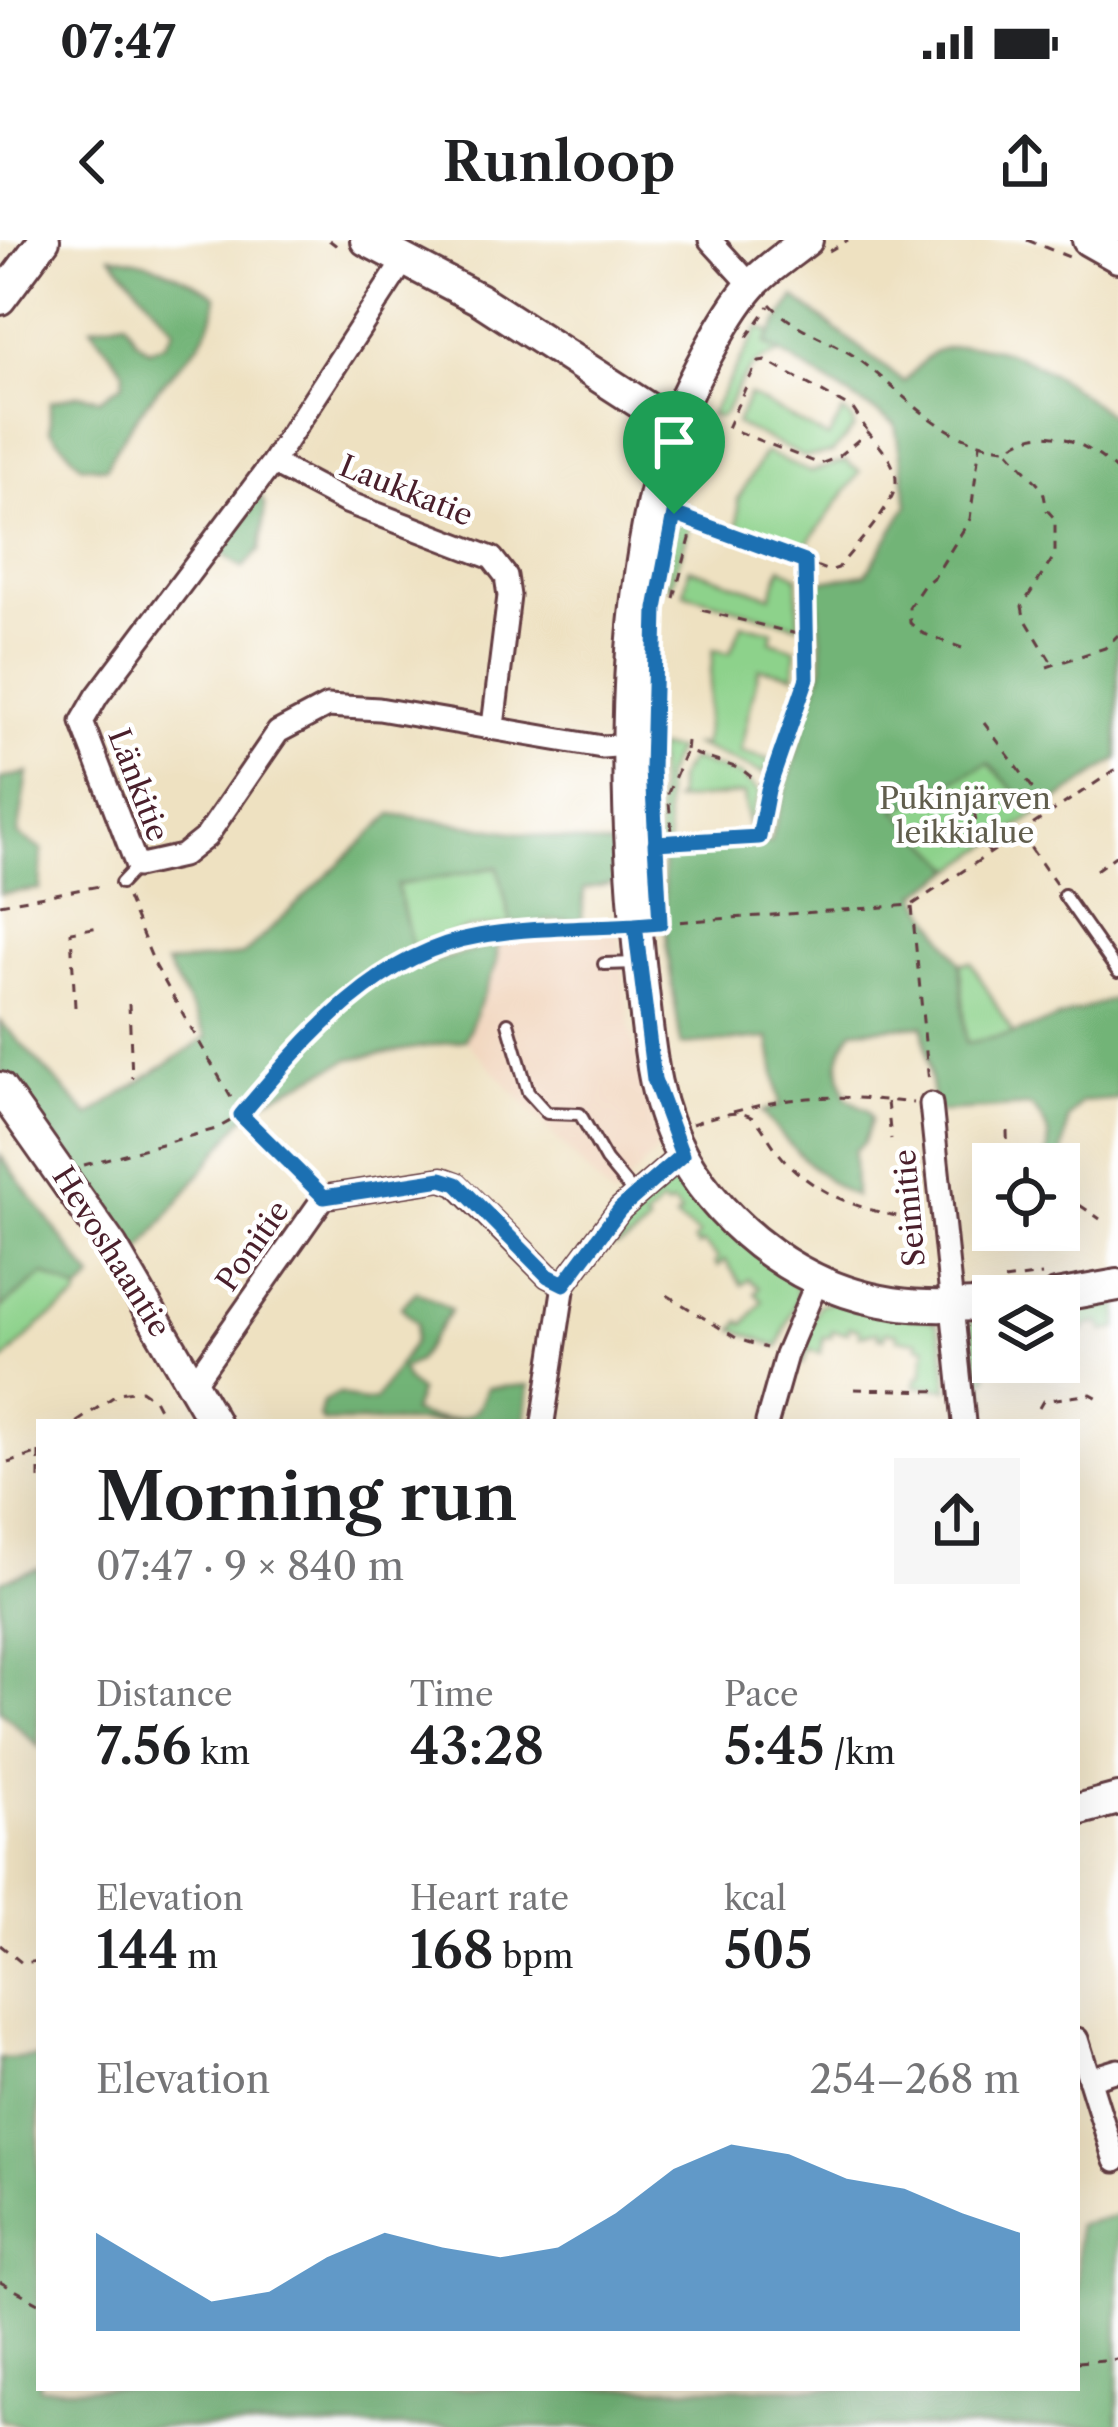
<!DOCTYPE html>
<meta charset="utf-8">
<style>
body{margin:0;font-family:"Libre Caslon Text",serif;background:#f6f6f6;color:#202124;height:100vh;display:flex;flex-direction:column;font-size:45px;white-space:nowrap}
*{box-sizing:border-box;margin:0}
p{font-size:39px;color:#757577}
.icon{flex:none;width:66px;height:66px;fill:none;stroke:currentColor;stroke-width:2;stroke-linecap:round;stroke-linejoin:round}
.map{position:relative;flex:1;overflow:hidden}
.details{position:absolute;left:36px;top:1179px;width:1044px;height:972px;display:flex;flex-direction:column;background:#fff;border-radius:0px;box-shadow:0 12px 48px #0002}
.details>*{flex:none}
.tools{position:absolute;left:972px;top:903px;display:grid;gap:24px}
.tools a{display:grid;place-items:center;width:108px;height:108px;border-radius:0px;background:#fff;box-shadow:0 12px 48px #0002;font-size:60px}
.pin{position:absolute;display:grid;place-items:center;width:102px;height:102px;color:#fff;margin:-123px -51px;border-radius:50% 50% 50% 0;rotate:-45deg;box-shadow:0 0 12px #0007}
.pin .icon{rotate:45deg}
.round{display:grid;place-items:center;flex:none;width:126px;height:126px;border-radius:0px;background:#f6f6f6}
.overview{display:flex;align-items:center;justify-content:space-between;height:204px;padding:0 60px}
h1{font-size:66px;font-weight:600;line-height:90px}
.metrics{display:grid;grid-template-columns:repeat(3,1fr);gap:18px;height:204px;padding:12px 60px}
.metrics div{display:grid;align-content:center}
.metrics b{font-size:51px;font-weight:600}
.metrics small{font-size:33px;font-weight:400}
.metrics p{font-size:33px}
.chart{height:336px;padding:24px 60px}
.chart p{display:flex;justify-content:space-between}
.chart svg{width:100%;height:216px;margin-top:12px;fill:#1f6fb2;opacity:.7}
.status{display:flex;justify-content:space-between;align-items:center;height:84px;padding:0 60px;background:#fff;direction:ltr}
.status svg{height:33px;fill:currentColor}
header{display:flex;justify-content:space-between;align-items:center;height:156px;padding:0 60px;background:#fff;font-size:54px;font-weight:600}
.map>svg:first-child{display:block}
.built{fill:#f1d5bd}
.green{fill:#8dd28b;stroke:#6c785b;stroke-width:3}
.forest{fill:#72b477;stroke:#5e6a51;stroke-width:3}
.lines{fill:none;stroke-linecap:round;stroke-linejoin:round}
.lane-casing{stroke:#633c42;stroke-width:16}
.street-casing{stroke:#633c42;stroke-width:27}
.secondary-casing{stroke:#633c42;stroke-width:36}
.path{stroke:#633c42;stroke-width:3;stroke-dasharray:9 9;stroke-linecap:butt}
.lane{stroke:#fff;stroke-width:10}
.street{stroke:#fff;stroke-width:21}
.secondary{stroke:#fff;stroke-width:30}
.route-casing{stroke:#fff;stroke-width:24}
.route{stroke:#1f6fb2;stroke-width:15}
.labels{text-anchor:middle;stroke-width:9;stroke-linejoin:round;paint-order:stroke}
.street-label{font-size:30px;fill:#4a1f2b;stroke:#fff}
.park-label{font-size:30px;fill:#615e4d;stroke:#fff}
</style>
<div class="status"><b>07:47</b><svg viewBox="0 0 49 12"><path d="M0 12V9h3v3zM5 12V6h3v6zM10 12V3h3v9zM15 12V0h3v12zM26 1h20v11H26zM47 4h2v5h-2z"/></svg></div>
<header><svg class="icon" aria-label="back" viewBox="0 0 24 24"><path d="M15 5l-7 7 7 7"/></svg>Runloop<svg class="icon" aria-label="share" viewBox="0 0 24 24"><path d="M12 15V3M7 8l5-5 5 5M5 13v7h14v-7"/></svg></header>
<div class="map">
<svg width="1118" height="2187" viewBox="0 0 1118 2187">
<rect width="100%" height="100%" fill="#fff"/>
<filter id="ink" filterUnits="userSpaceOnUse"><feTurbulence type="fractalNoise" baseFrequency=".00833" numOctaves="2"/><feDisplacementMap in="SourceGraphic" scale="24" xChannelSelector="R" yChannelSelector="G"/><feConvolveMatrix kernelMatrix="1 2 1 2 8 2 1 2 1" color-interpolation-filters="sRGB"/></filter>
<filter id="wash" filterUnits="userSpaceOnUse"><feTurbulence type="fractalNoise" baseFrequency=".004" numOctaves="4" result="noise"/><feDisplacementMap in="SourceGraphic" scale="48" xChannelSelector="R" yChannelSelector="G"/><feGaussianBlur stdDeviation="2.7" result="paint"/><feColorMatrix in="noise" values="0 0 0 0 0 0 0 0 0 0 0 0 0 0 0 0 0 1.4 0 .05"/><feComposite in="paint" operator="in"/></filter>
<g filter="url(#wash)">
<rect width="100%" height="100%" fill="#eee1c1"/>
<path class="built" d="M619,691L630,786L657,904L656,912L613,959L465,800L497,722V704Z"/>
<path class="green" d="M759,87L771,93L765,104L781,114C747,118 739,147 724,174L719,178L710,175Z
M749,155L828,198L843,172L852,179L854,188L832,213L804,217L736,184Z
M765,212L810,232L845,221L860,232L807,304L819,314L812,318L738,291V259Z
M677,282L690,285L671,347L666,345Z
M781,327L797,336L799,386L684,353L689,328L771,356Z
M742,384L773,391L771,401L796,409L794,435L759,428L740,512L771,520L764,534L695,505L704,504L713,410L730,413Z
M641,501L647,506L653,677L647,678Z
M657,508L676,510L664,539L668,607L659,608Z
M690,519L742,536L760,553L748,587L744,554L672,561L677,558V540Z
M989,522L1037,574L955,629L896,570Z
M498,627L511,684L470,688L412,707L396,645Z
M971,722L1013,794L966,804L960,723Z
M670,935L687,943L796,1045L798,1057L778,1107L734,1089L740,1081L745,1084L762,1061L755,1053L759,1048L749,1039L742,1045L725,1020L718,1026L715,1022L718,1018L703,1003L698,1006L694,1001L699,995L676,979L681,973L672,964L667,967L661,963L645,980L649,984C640,993 624,1008 611,1007L607,1000L639,958Z
M44,1034L79,1052L77,1059L42,1083L0,1125V1069Z
M1118,1056V1089L1103,1091L1101,1083L1085,1086V1091L1079,1092L1076,1085L1069,1087L1070,1094L1059,1096V1066Z
M839,1059L936,1082L943,1102L948,1149L915,1146L917,1137H922L926,1107L918,1106V1101L897,1099V1093L885,1092L884,1098L878,1097V1092L859,1095V1089L849,1087L848,1093L832,1091L831,1097H823L821,1113L809,1110L803,1124L795,1120L819,1065Z
M993,1074V1099L982,1101L988,1138L983,1139L988,1167L969,1168L964,1090L976,1077Z"/>
<path class="forest" d="M111,16C147,19 185,36 216,56C215,98 182,120 158,149C139,172 118,202 106,228L81,225L50,190V162L79,154L100,159L123,143L124,131L91,87L125,80L136,100L149,110L165,103L174,89Z
M794,57L904,142C914,132 926,114 939,110C1007,89 1067,145 1118,181V519L1037,574L988,523L896,570L955,629L917,654L960,723L966,803L1013,794L1115,758L1118,859L1081,862L1068,879L1059,936V924H1044C1053,899 1049,884 1030,866L935,872L923,785L853,790C833,816 838,829 846,858L868,870L872,878L864,902L854,911L855,957C817,937 788,904 762,872L780,865L769,798L681,805L667,708L662,608L770,602L823,425L816,342L866,334L908,265L895,184L765,103Z
M259,252L265,266L260,310L242,328L217,310Z
M28,533L18,595L42,610L40,649L0,654V539Z
M392,574L622,608L623,641L584,649L582,680L511,684L498,627L397,645L417,726L497,704V722L465,800L350,819L264,861L244,877L135,1018L61,906L0,830V781L89,876L207,797L166,724L243,715Z
M0,915L93,1039L79,1052L44,1034L0,1069Z
M417,1051L451,1070L417,1121L402,1129L407,1141L419,1152L412,1172C429,1180 467,1185 479,1166C482,1161 484,1154 487,1148L529,1145L525,1182H324L319,1177L323,1162L339,1153L363,1162L375,1160L414,1102L417,1084L401,1067Z
M39,1328V1507L0,1470V1341Z
M39,1817V2148H1077V1985L1118,1975V2187H25L0,2180V1819Z"/>
</g>
<g filter="url(#ink)">
<g class="lines">
<defs>
<path id="lane" d="M121,643L137,626
M1064,655L1118,732
M604,724L637,723
M508,783L528,852L547,873L580,874L606,920L635,955"/>
<path id="street" d="M710,0L751,45
M403,22L272,223L97,456L82,482L137,626L182,616L206,597L278,492L327,466L379,469L602,507L630,505
M272,223L346,262L492,318L506,336L509,356L493,486
M931,864L964,1182
M193,1144L324,957L442,939L456,944L548,1036L564,1044
M543,1182L564,1044L620,969L682,915
M767,1182L786,1115L817,1042
M1077,1799L1115,1921
M1089,1839L1118,1830"/>
<path id="secondary" d="M366,0L479,59L674,185
M807,0C789,14 766,29 751,46C726,74 684,154 672,190C618,358 622,566 642,741C649,801 652,863 683,917C728,993 805,1050 893,1063C925,1068 960,1066 993,1064
M1088,0L1118,17
M0,59L44,0
M0,848L112,1007L214,1182
M1056,1056L1118,1045
M1077,1570L1118,1559"/>
</defs>
<use href="#lane" class="lane-casing"/>
<use href="#street" class="street-casing"/>
<use href="#secondary" class="secondary-casing"/>
<path class="path" d="M329,0L342,10
M1027,0L1069,17
M829,11L848,0
M770,64C794,90 828,98 857,118C905,153 939,202 1006,208C1015,204 1025,198 1035,196C1061,190 1100,213 1118,232
M747,97L769,66
M727,188L754,129L759,122L766,121L853,169L867,190
M738,192L820,224L836,218L868,192C879,206 896,222 896,241C897,263 852,310 838,328L829,331L805,322
M1009,211L1043,250L1047,270L1055,279V315L1022,366L1024,377L1053,425
M679,275L805,322V394
M674,358L694,284
M962,408L922,393L910,383L909,367L924,345L935,336L970,279L980,204
M1047,427L1105,408L1118,395
M984,483L1050,571
M687,501L686,511L741,529L768,550L807,438L805,396L697,369
M685,513L668,553L673,601L759,597L768,552
M1020,593L1056,644
M990,613L978,597L973,561L988,550L1041,558
M1096,630L1118,614
M127,658L155,725L241,875L312,945
M0,664L105,645
M912,667L929,843
M662,683L912,665L1118,528
M129,764L132,838
M75,767L71,692L99,687
M887,862L891,899
M733,872C801,853 843,855 913,863
M692,884C773,854 750,893 797,932C828,958 862,969 901,977
M1007,891L1008,924
M84,925L216,889L241,875L315,788L381,738L435,707L479,695L611,687
M1065,955L1100,979
M1004,1040L1042,1035
M667,1055L738,1099L766,1108
M854,1149L942,1151
M1039,1168L1043,1161L1091,1154L1100,1159
M77,1182L119,1153L141,1150L154,1159L166,1182
M39,1212V1244
M8,1223L36,1214
M0,1705L22,1723L39,1721
M0,2042L39,2063
M1077,2122L1118,2119"/>
<use href="#lane" class="lane"/>
<use href="#street" class="street"/>
<use href="#secondary" class="secondary"/>
</g>
</g>
<g class="lines" filter="url(#ink)">
<defs>
<path id="route" d="M674,274L656,369L652,529L660,683L635,685C584,688 529,687 479,696C376,713 304,801 241,875L324,957L442,939L457,944L548,1036L564,1044L620,969L682,915L654,839L635,685L660,683L655,603L759,597L768,550L807,438L805,322L674,274"/>
</defs>
<use href="#route" class="route-casing"/>
<use href="#route" class="route"/>
</g>
<g class="labels">
<g class="street-label">
<text transform="translate(406 251) rotate(22)" y="10">Laukkatie</text>
<text transform="translate(138 545) rotate(69)" y="10">Länkitie</text>
<text transform="translate(910 968) rotate(-95)" y="10">Seimitie</text>
<text transform="translate(253 1006) rotate(-55)" y="10">Ponitie</text>
<text transform="translate(111 1012) rotate(58)" y="10">Hevoshaantie</text>
</g>
<g class="park-label">
<text x="965" y="569">Pukinjärven<tspan x="965" dy="34">leikkialue</tspan></text>
</g>
</g>
</svg>
<div class="tools">
<a><svg class="icon" aria-label="locate" viewBox="0 0 24 24"><circle cx="12" cy="12" r="6"/><path d="M12 2v4M12 18v4M2 12h4M18 12h4"/></svg></a>
<a><svg class="icon" aria-label="layers" viewBox="0 0 24 24"><path d="M12 4l9 5-9 5-9-5zM3 14l9 5 9-5"/></svg></a>
</div>
<div class="pin" style="left:674px;top:274px;background:#1e9e55"><svg class="icon" aria-label="arrive" viewBox="0 0 24 24"><path d="M6 21V4h12l-3 4 3 4H6"/></svg></div>
<section class="details">
<div class="overview"><div><h1>Morning run</h1><p>07:47 · 9 × 840 m</p></div><a class="round"><svg class="icon" aria-label="share" viewBox="0 0 24 24"><path d="M12 15V3M7 8l5-5 5 5M5 13v7h14v-7"/></svg></a></div>
<div class="metrics">
<div><p>Distance</p><b>7.56<small> km</small></b></div>
<div><p>Time</p><b>43:28</b></div>
<div><p>Pace</p><b>5:45<small> /km</small></b></div>
</div>
<div class="metrics">
<div><p>Elevation</p><b>144<small> m</small></b></div>
<div><p>Heart rate</p><b>168<small> bpm</small></b></div>
<div><p>kcal</p><b>505</b></div>
</div>
<div class="chart"><p><span>Elevation</span>254–268 m</p>
<svg viewBox="0 0 160 44" preserveAspectRatio="none"><path d="M0 44V24L10 31L20 38L30 36L40 29L50 24L60 27L70 29L80 27L90 20L100 11L110 6L120 8L130 13L140 15L150 20L160 24V44z"/></svg>
</div>
</section>
</div>
